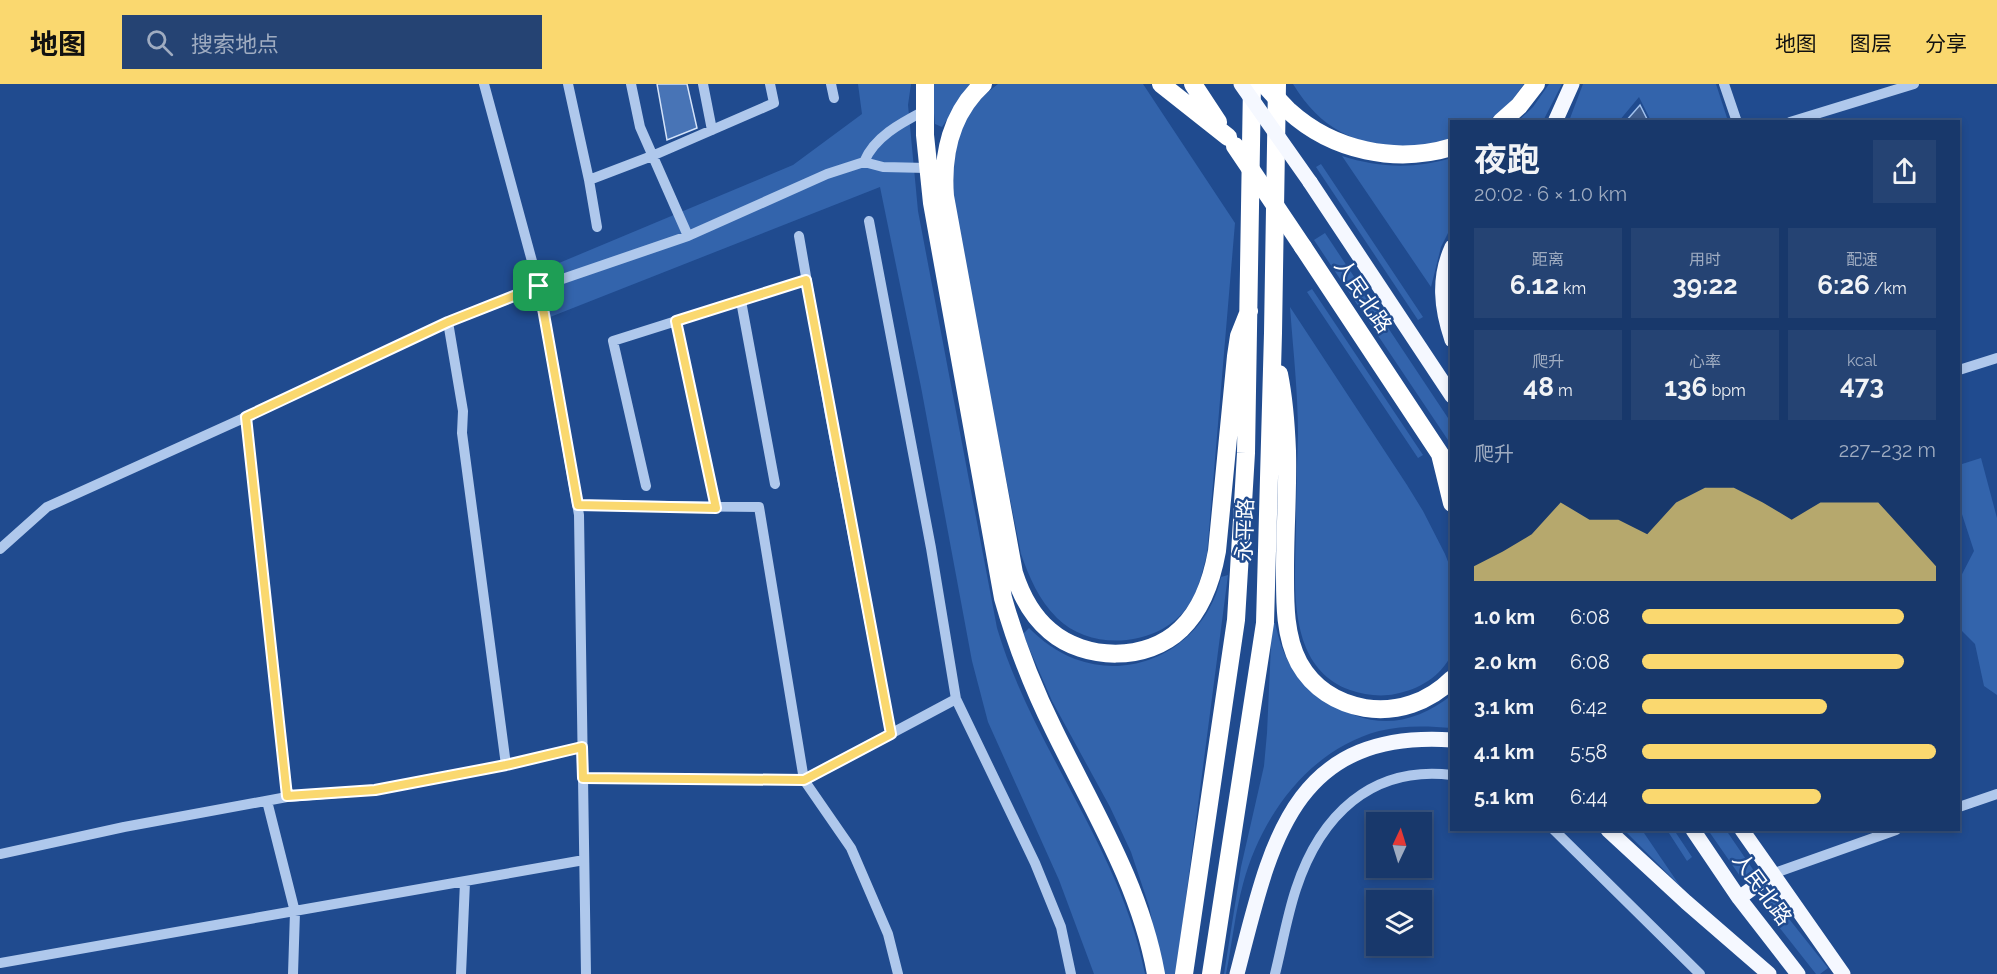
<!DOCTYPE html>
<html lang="zh">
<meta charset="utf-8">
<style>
body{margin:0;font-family:Raleway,"Noto Sans SC",sans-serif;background:#254373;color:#f1f3f6;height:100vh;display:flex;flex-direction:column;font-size:22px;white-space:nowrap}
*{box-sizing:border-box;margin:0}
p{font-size:20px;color:#9facc1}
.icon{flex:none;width:33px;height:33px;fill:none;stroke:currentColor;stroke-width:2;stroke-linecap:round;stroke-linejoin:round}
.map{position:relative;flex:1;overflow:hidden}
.panel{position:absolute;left:1450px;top:36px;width:510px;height:711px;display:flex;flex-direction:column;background:#18386b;border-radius:0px;box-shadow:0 3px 9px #0003,0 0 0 2px #36527e}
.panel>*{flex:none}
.needle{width:39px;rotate:4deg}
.controls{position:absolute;left:1366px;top:728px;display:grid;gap:12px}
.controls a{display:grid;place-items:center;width:66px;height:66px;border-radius:0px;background:#18386b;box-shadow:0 3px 9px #0003,0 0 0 2px #36527e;font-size:30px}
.pin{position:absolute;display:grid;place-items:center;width:51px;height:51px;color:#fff;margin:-26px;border-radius:12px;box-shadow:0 3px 9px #0006}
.round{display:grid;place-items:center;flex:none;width:63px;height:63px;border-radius:0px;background:#254373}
.summary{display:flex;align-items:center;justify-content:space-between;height:102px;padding:0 24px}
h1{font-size:33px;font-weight:700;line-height:45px}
.stats{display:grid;grid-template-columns:repeat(3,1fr);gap:9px;height:102px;padding:6px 24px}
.stats div{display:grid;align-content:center;border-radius:0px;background:#254373;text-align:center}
.stats b{font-size:26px;font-weight:700}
.stats small{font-size:16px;font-weight:400}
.stats p{font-size:16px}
.chart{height:168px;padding:12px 24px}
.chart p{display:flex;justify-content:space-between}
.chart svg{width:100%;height:108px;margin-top:6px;fill:#fad86f;opacity:.7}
ul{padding:0 24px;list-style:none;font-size:20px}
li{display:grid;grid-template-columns:96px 72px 1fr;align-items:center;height:45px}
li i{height:15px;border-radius:8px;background:#fad86f}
header{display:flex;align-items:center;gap:36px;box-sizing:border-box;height:84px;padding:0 30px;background:#fad86f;color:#111}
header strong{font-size:28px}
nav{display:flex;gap:33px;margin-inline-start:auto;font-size:21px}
.search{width:420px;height:54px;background:#254373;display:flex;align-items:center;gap:15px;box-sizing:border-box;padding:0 21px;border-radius:0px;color:#9facc1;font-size:22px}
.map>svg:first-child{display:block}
.green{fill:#3364ac}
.water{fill:#3e5c8d;stroke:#a2c2ee;stroke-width:1.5}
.building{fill:#4874b6;stroke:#d4e3f9;stroke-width:1.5}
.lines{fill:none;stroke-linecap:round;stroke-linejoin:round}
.minor{stroke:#afc8ec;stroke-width:10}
.major{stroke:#f5f8ff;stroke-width:15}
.highway{stroke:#fff;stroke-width:18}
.major-bridge{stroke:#f5f8ff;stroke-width:15}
.highway-bridge{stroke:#fff;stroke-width:18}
.route-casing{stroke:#fff;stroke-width:12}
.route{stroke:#fad86f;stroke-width:8}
.labels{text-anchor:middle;stroke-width:5;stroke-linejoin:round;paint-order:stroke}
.street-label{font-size:21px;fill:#fff;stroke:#204b8f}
</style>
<header>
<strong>地图</strong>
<div class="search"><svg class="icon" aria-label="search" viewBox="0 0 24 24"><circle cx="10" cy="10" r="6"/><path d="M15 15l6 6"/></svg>搜索地点</div>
<nav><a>地图</a><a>图层</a><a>分享</a></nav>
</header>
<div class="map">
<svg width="1997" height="890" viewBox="0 0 1997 890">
<rect width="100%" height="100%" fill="#204b8f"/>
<path class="green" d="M858,0H911L908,21L918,127L997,544C1033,665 1121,765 1145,890H1094L1059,796L988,638L972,577L921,303L880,103L540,237L528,192L793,81L862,30Z
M934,0H971L942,43L935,40L933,18Z
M998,0H1143L1235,139L1207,470C1202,488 1199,506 1188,522C1161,562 1092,569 1057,534C1039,516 1029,493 1021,470L954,132C953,77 950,36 998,0Z
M1293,0H1524L1507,23L1488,37L1452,38V55C1439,57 1424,62 1410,62C1357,63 1321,46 1293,0Z
M1549,0H1562L1543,37H1518L1533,23Z
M1583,0H1716L1728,37H1651L1639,13L1619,37H1569Z
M1342,72C1379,84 1415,85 1452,74V141L1441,163L1431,203Z
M1321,80L1423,233L1418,236L1316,83Z
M1325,149L1452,340V362L1314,156Z
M1312,205L1423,371L1418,374L1307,208Z
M1290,223L1407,401L1423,427L1445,470L1452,488V570C1440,593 1420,605 1395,610C1381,613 1364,611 1350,606C1286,583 1295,501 1296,446C1296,414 1297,382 1298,350C1298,308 1293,265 1290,223Z
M1981,374L1997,434V611L1984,602L1975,560L1959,544V496L1974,467L1959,421V381Z
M1228,491L1176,890H1163L1149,822L1131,768L1110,723L1052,617L1023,550L1029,544C1042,557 1057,568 1075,575C1139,599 1207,559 1221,493Z
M1272,539H1275C1284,577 1293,592 1325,615C1368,646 1410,644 1452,611V644C1428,642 1403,641 1379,647C1309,666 1261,732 1243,800C1235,829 1232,860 1226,890H1224L1241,783L1264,682L1267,649Z
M1624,746H1642L1680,802Z
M1667,746H1674L1692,773L1687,777Z
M1708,746H1726L1754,787L1742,795Z
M1770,811L1828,884L1820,890H1816L1760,819Z"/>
<path class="water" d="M1640,21L1648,37H1626Z"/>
<path class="building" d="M657,0H687L697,44L667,56Z"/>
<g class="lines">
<path class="minor" d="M484,0L539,203L579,431L586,890
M568,0L589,96L597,143
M631,0L640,43L688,152
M703,0L712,46
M831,0L834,14
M1724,0L1737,38
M1790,38L1914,0
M864,78C874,53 901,39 924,27
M589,96L652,72L774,19L770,0
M869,137L931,464L956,615L1035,779L1061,843L1071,890
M799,152L830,331L891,650
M741,217L775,400
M676,237L716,424
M448,238L463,327L462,349L506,681
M1959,286L1997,274
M246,333L287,713
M646,402L613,257L806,196
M578,421L759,423L804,696L851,764L888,850L898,890
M0,465L47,423L246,333L448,238L539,203L688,152L827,90L864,78L883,83L927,84
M583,694L804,696L956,615
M267,717L295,828L293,890
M1959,723L1997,710
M1554,746L1700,890
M0,770L124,743L287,713L375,706L506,681L582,663
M1772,790L1896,746
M0,879L584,776
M461,890L465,798
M1275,890C1282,862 1287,832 1296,805C1320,732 1371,681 1452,691"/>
<path class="major" d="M1555,38L1572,0
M1310,98L1452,312
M1452,163C1438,194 1441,224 1452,256
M1608,746L1686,818L1769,890
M1693,746L1739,814L1798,890
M1742,746L1843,890
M1739,814L1772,790
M1237,890C1270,764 1289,645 1452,656"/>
<path class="highway" d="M925,0V51L932,119L1003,514C1016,560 1033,604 1054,646C1093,726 1140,801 1156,890
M983,0C951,29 942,71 945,112L1014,489C1021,511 1032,532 1050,547C1085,577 1147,578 1181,545C1202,525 1212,495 1217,467L1236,272L1239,252L1249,227
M1161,0L1228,53
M1193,0L1218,38
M1501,38L1519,22L1536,0
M1303,163L1440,370L1452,419
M1279,290C1284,315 1286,341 1287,367C1288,406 1285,446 1285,485C1285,516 1284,551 1299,579C1313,604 1337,619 1365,624C1397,629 1429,618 1452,595
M1184,890L1236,536L1246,369L1252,0
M1211,890L1265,539L1273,249L1277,0"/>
<path class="major-bridge" d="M1241,0L1310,98"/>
<path class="highway-bridge" d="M1264,0C1272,9 1280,18 1289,27C1333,67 1396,80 1452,63
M1235,62L1303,163"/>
</g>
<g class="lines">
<defs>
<path id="route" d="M806,196L891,650L804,696L583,694L582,663L506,681L375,706L287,712L246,333L448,238L539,202L578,421L716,424L676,237Z"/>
</defs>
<use href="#route" class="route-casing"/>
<use href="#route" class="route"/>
</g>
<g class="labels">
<g class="street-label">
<text transform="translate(1363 212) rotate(56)" y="7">人民北路</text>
<text transform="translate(1245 446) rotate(-88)" y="7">永平路</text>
<text transform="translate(1762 805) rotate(54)" y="7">人民北路</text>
</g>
</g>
</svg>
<div class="controls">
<a><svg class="needle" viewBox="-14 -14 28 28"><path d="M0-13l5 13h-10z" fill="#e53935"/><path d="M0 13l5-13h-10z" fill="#9facc1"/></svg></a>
<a><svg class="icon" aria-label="layers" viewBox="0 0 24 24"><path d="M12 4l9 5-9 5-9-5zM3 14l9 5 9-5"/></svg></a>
</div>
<div class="pin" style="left:539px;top:202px;background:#1e9e55"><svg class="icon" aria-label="arrive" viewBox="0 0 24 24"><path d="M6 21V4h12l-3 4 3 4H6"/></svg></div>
<section class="panel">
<div class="summary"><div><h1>夜跑</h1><p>20:02 · 6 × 1.0 km</p></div><a class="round"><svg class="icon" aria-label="share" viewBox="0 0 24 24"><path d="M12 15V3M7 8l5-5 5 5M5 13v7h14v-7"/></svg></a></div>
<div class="stats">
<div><p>距离</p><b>6.12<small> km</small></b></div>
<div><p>用时</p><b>39:22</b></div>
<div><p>配速</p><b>6:26<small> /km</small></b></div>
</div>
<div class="stats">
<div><p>爬升</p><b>48<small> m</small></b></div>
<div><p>心率</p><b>136<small> bpm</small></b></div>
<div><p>kcal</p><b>473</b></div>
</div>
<div class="chart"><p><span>爬升</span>227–232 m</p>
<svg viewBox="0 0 160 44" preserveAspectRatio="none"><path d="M0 44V38L10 32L20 25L30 12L40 19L50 19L60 25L70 12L80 6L90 6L100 12L110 19L120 12L130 12L140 12L150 25L160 38V44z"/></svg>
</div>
<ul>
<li><b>1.0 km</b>6:08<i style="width:89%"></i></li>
<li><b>2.0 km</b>6:08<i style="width:89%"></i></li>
<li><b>3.1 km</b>6:42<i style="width:63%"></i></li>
<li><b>4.1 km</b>5:58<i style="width:100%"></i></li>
<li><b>5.1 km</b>6:44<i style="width:61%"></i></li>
</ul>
</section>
</div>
